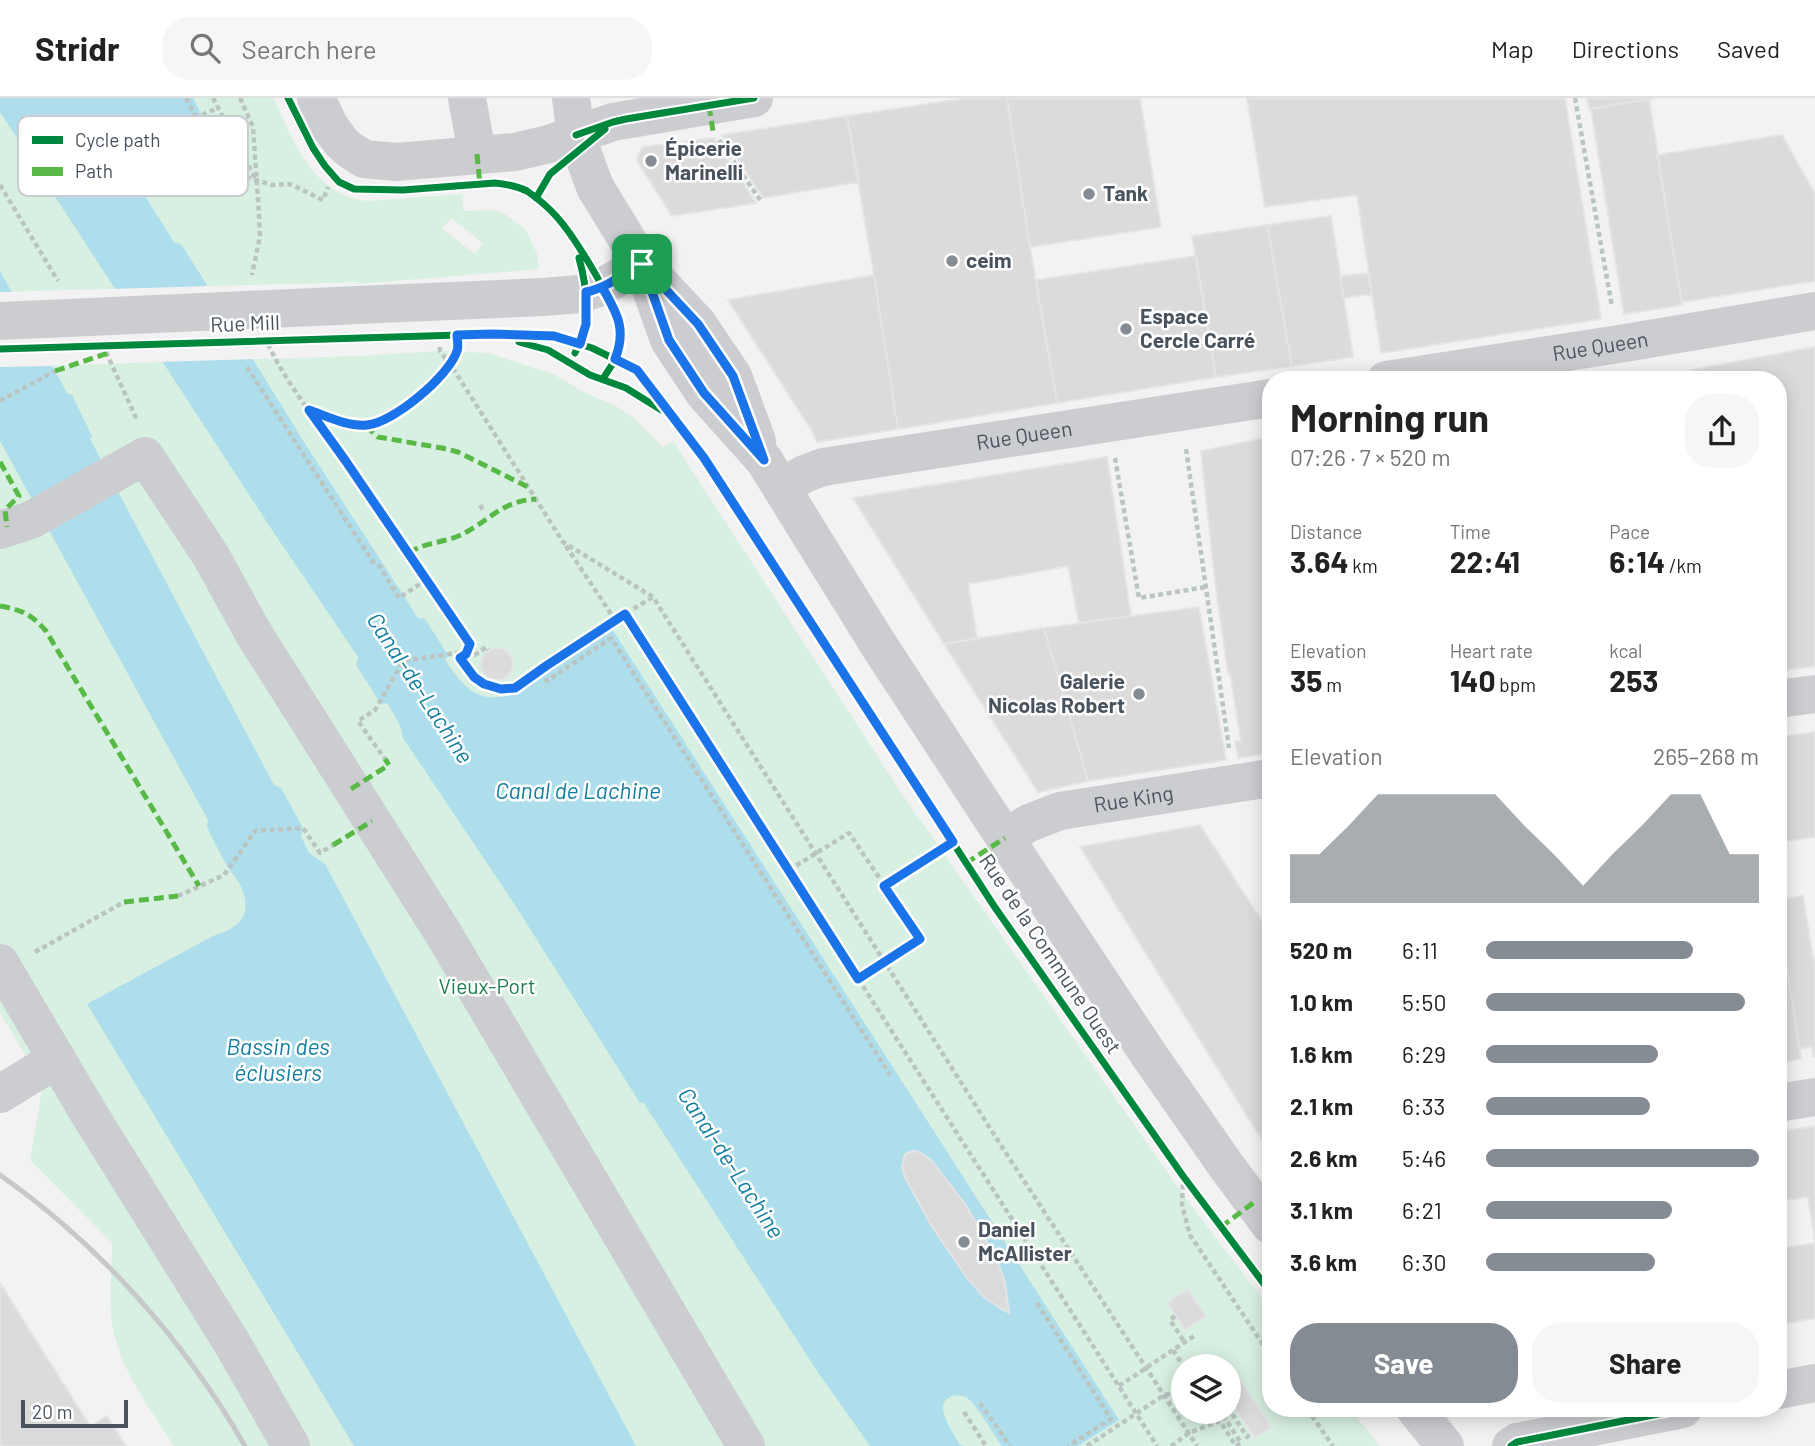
<!DOCTYPE html>
<meta charset="utf-8">
<style>
body{margin:0;font-family:Barlow,sans-serif;background:#f6f6f6;color:#222;height:100vh;display:flex;flex-direction:column;font-size:26px;white-space:nowrap}
*{box-sizing:border-box;margin:0}
p{font-size:23px;color:#767676}
.icon{flex:none;width:38px;height:38px;fill:none;stroke:currentColor;stroke-width:2;stroke-linecap:round;stroke-linejoin:round}
.map{position:relative;flex:1;overflow:hidden}
.drawer{position:absolute;left:1262px;top:273px;width:525px;height:1046px;display:flex;flex-direction:column;background:#fff;border-radius:28px;box-shadow:0 4px 18px #0003}
.drawer>*{flex:none}
.fabs{position:absolute;left:1171px;top:1256px;display:grid;gap:14px}
.fabs a{display:grid;place-items:center;width:70px;height:70px;border-radius:50%;background:#fff;box-shadow:0 4px 18px #0003;font-size:35px}
.scale{position:absolute;left:21px;bottom:18px;width:107px;box-sizing:border-box;padding-left:7px;border:4px solid #49535e;border-top:0;font-size:19px;line-height:24px;white-space:nowrap;color:#49535e;-webkit-text-stroke:5px #fff;paint-order:stroke}
.pin{position:absolute;display:grid;place-items:center;width:60px;height:60px;color:#fff;margin:-30px;border-radius:14px;box-shadow:0 4px 10px #0006}
.round{display:grid;place-items:center;flex:none;width:74px;height:74px;border-radius:28px;background:#f6f6f6}
.head{display:flex;align-items:center;justify-content:space-between;height:119px;padding:0 28px}
h1{font-size:38px;font-weight:700;line-height:52px}
.figures{display:grid;grid-template-columns:repeat(3,1fr);gap:10px;height:119px;padding:7px 28px}
.figures div{display:grid;align-content:center}
.figures b{font-size:30px;font-weight:700}
.figures small{font-size:19px;font-weight:400}
.figures p{font-size:19px}
.chart{height:196px;padding:14px 28px}
.chart p{display:flex;justify-content:space-between}
.chart svg{width:100%;height:126px;margin-top:7px;fill:#848b92;opacity:.7}
.cta{display:flex;gap:14px;margin-top:auto;padding:14px 28px}
.cta a{flex:1;height:80px;border-radius:28px;background:#848b92;color:#fff;font-size:28px;font-weight:700;line-height:80px;text-align:center}
.cta a+a{background:#f6f6f6;color:#222}
ul{padding:0 28px;list-style:none;font-size:23px}
li{display:grid;grid-template-columns:112px 84px 1fr;align-items:center;height:52px}
li i{height:18px;border-radius:9px;background:#848b92}
header{display:flex;align-items:center;gap:42px;box-sizing:border-box;height:98px;padding:0 35px;background:#fff;border-bottom:2px solid #e0e0e0}
header strong{font-size:33px}
nav{display:flex;gap:38px;margin-inline-start:auto;font-size:24px}
.search{width:490px;height:63px;background:#f6f6f6;display:flex;align-items:center;gap:18px;box-sizing:border-box;padding:0 24px;border-radius:28px;color:#767676;font-size:26px}
.map>svg:first-child{display:block}
.green{fill:#d8f0e2;fill-rule:evenodd}
.water{fill:#aeddec}
.pier{fill:#f2f2f2}
.building{fill:#dbdbdc;stroke:#e3e4e5;stroke-width:2}
.lines{fill:none;stroke-linecap:round;stroke-linejoin:round}
.path{stroke:#bac5c2;stroke-width:4.5;stroke-dasharray:5 3.5;stroke-linecap:butt}
.minor{stroke:#cbcdd0;stroke-width:38}
.rail{stroke:#c6c8ca;stroke-width:5}
.minor-bridge{stroke:#cbcdd0;stroke-width:38}
.quiet{stroke:#58b947;stroke-width:5;stroke-dasharray:10 5;stroke-linecap:butt}
.cycleway-casing{stroke:#fff;stroke-width:11}
.cycleway{stroke:#00873e;stroke-width:7}
.route-casing{stroke:#fff;stroke-width:14}
.route{stroke:#1a73e8;stroke-width:9}
.poi-dot{fill:#848b92;stroke:#fff;stroke-width:2.5}
.labels{text-anchor:middle;stroke-width:5;stroke-linejoin:round;paint-order:stroke}
.poi-label{font-size:21px;font-weight:bold;fill:#49535e;stroke:#fff;text-anchor:start}
.street-label{font-size:21px;fill:#49535e;stroke:#fff}
.park-label{font-size:21px;fill:#1b7e4f;stroke:#fff}
.water-label{font-size:23px;font-style:italic;fill:#127ea0;stroke:#fff}
.key{fill:#fff;stroke:#c8cbcf;stroke-width:2}
.key-label{font-size:19px;fill:#49535e}
</style>
<header>
<strong>Stridr</strong>
<div class="search"><svg class="icon" aria-label="search" viewBox="0 0 24 24"><circle cx="10" cy="10" r="6"/><path d="M15 15l6 6"/></svg>Search here</div>
<nav><a>Map</a><a>Directions</a><a>Saved</a></nav>
</header>
<div class="map">
<svg width="1815" height="1348" viewBox="0 0 1815 1348">
<rect width="100%" height="100%" fill="#f2f2f2"/>
<path class="green" d="M0,0H273C295,44 311,96 367,103L462,96L464,113L492,112L505,116L526,132L537,156L539,171L358,186L357,184L0,194ZM451,120L483,145L475,156L442,131Z
M440,253L488,255L553,276L586,295L616,308L634,320L663,349L673,343L902,696L1182,1095L1270,1211V1311H1350L1380,1348H174C148,1307 115,1266 111,1216C109,1193 112,1168 112,1145L30,1062L43,986L0,915V269L358,258ZM1183,1269H1228V1314H1183Z"/>
<path class="water" d="M0,0H193L204,22L131,63L129,71L131,76L174,144L181,146L202,179L304,344L418,520L425,521L448,557L445,562C464,590 478,607 514,596L612,531L1119,1322L1078,1348H1002C994,1337 976,1305 966,1299C962,1297 954,1297 950,1299C932,1307 954,1336 960,1347L965,1348H870L817,1273L643,1004L640,1005L515,807L403,640L400,627L387,605L382,606L379,603L356,567L358,559L272,432L0,14Z
M0,173L67,295L72,297L92,338L90,341L274,687L281,690L303,730L301,738L309,755L325,766L636,1348H354L87,906L213,838C238,831 253,818 242,791C239,782 232,776 227,768C220,755 213,742 207,729L208,722L0,343Z"/>
<path class="pier" d="M211,188L257,261L158,264L110,191Z
M0,194H15L55,268L0,269Z"/>
<path class="building" d="M968,0H1007L1030,149L1057,305L898,331L874,177L847,18Z
M1007,0H1140L1161,129L1030,149Z
M1247,0H1565L1601,221L1381,255L1357,97L1265,109Z
M1587,0H1654L1589,11Z
M1649,1L1682,207L1624,216L1591,11Z
M847,18L859,84L763,100L722,37Z
M1782,37L1815,96V183L1682,204L1657,57Z
M714,40L756,105L672,118L637,63L639,56L643,49Z
M1331,118L1353,259L1292,268L1267,127Z
M1267,127L1292,268L1216,279L1192,138Z
M1196,158L1216,279L1057,305L1036,182Z
M1368,175L1372,196L1343,200L1340,178Z
M874,177L898,331L817,344L812,333L728,202Z
M1815,249V568L1778,573V282H1692L1691,272Z
M1270,339V655L1238,660L1235,643H1241L1230,576L1228,575L1215,484L1201,353Z
M1107,359L1131,518L1079,525L1068,468L968,486L977,540L944,546L853,400Z
M1199,509L1226,662L1088,683L1044,530Z
M1044,530L1088,683L1038,694L944,546Z
M481 566a16 16 0 1 1 32 0a16 16 0 1 1-32 0Z
M1815,634V739L1778,744V639Z
M1200,727L1270,836V1046L1265,1047L1080,749Z
M1803,798L1813,861L1815,860V958H1813L1812,949L1800,951L1778,812V802Z
M1778,812L1801,961L1778,965Z
M1815,1028V1143L1808,1099L1778,1103V1034Z
M913,1053L919,1054L931,1062L965,1106L981,1133L997,1163L1005,1184L1009,1215L995,1207L983,1198L967,1180L931,1127L905,1079L902,1070L905,1056Z
M1815,1145V1220L1778,1227V1151Z
M0,1185L90,1328L107,1318L126,1348H0Z
M1188,1191L1206,1218L1185,1232L1167,1205Z
M1238,1279L1271,1329L1255,1340L1228,1300V1286Z"/>
<g class="lines">
<path class="path" d="M186,0L202,30L209,26L204,16L218,10
M213,0L255,80
M240,0L253,29L259,116L260,138L252,177
M1575,0L1612,209
M719,42L760,102
M158,62L173,55L272,87L290,86L323,102L328,89
M0,87L58,183
M268,246C288,289 319,325 346,363C388,423 428,485 470,546L466,556L460,560L457,555L403,563L375,612L358,623L385,661
M440,249V253L456,275L563,444L653,499L1002,1049L1197,1348
M106,254L137,322
M247,269L373,464L378,466L399,500L426,482
M0,303L55,273
M310,312C326,318 345,327 363,328C390,329 445,279 456,255C458,250 457,244 457,238
M1186,351L1229,650
M1115,360L1139,500L1206,489
M480,407L483,412
M566,448L615,522L653,499
M625,516L1157,1348
M466,556L475,557L486,549L488,552
M460,560L478,582L501,591L515,590L541,573L546,568L615,522
M541,573L547,583L611,540L890,977
M789,772L849,735L921,841L858,881
M885,788L953,744
M178,798L224,777L255,733L303,730L320,755L333,747
M35,854L124,804
M1183,1078L1182,1107L1190,1137L1270,1257
M1037,1205L1111,1321L1068,1348
M1175,1218L1170,1222L1185,1245
M1173,1252L1184,1269
M1119,1288L1197,1236
M980,1305L1010,1348
M1228,1309L1247,1339L1251,1335
M1307,1311L1333,1348
M964,1314L986,1348
M1213,1314L1220,1323
M1087,1348L1164,1297L1183,1293
M1171,1348L1189,1335L1220,1323L1236,1348L1241,1345L1221,1314"/>
<g class="minor">
<path d="M316,0L330,29L342,45L350,52L364,61L396,64L515,54L549,46L613,24L754,0"/>
<path d="M467,0L477,56"/>
<path d="M571,0L576,37L595,89L642,166L698,226L733,278L757,343"/>
<path d="M642,166L669,242L704,295L764,362L878,546L993,722L1149,957L1227,1069L1270,1127"/>
<path d="M358,207L543,199L580,196L602,189L642,166"/>
<path id="s1" d="M1386,282L1619,246L1815,213"/>
<path id="s2" d="M782,390L804,376L823,369L1270,300"/>
<path d="M0,432L31,422L145,358L211,458L254,536L443,835L746,1348"/>
<path d="M1778,601L1815,596"/>
<path id="s3" d="M1005,740L1029,725L1060,713L1270,680"/>
<path d="M0,865L91,1019L232,1245L291,1348"/>
<path d="M0,996L57,961"/>
<path d="M1778,1005L1815,999"/>
<path d="M1778,1292L1815,1285"/>
<path d="M1415,1311L1445,1348"/>
<path d="M1511,1348L1517,1344L1683,1311"/>
</g>
<path class="rail" d="M0,1077C100,1147 184,1242 245,1348"/>
<path class="minor-bridge" d="M0,223L358,207"/>
<path class="quiet" d="M709,8L713,33
M477,56L480,87
M55,273L111,254
M369,327V331L378,339L442,350L458,354L528,389
M0,364L19,398L5,412L7,429
M409,455C423,445 440,445 456,439C486,427 499,403 536,401
M0,508C22,512 31,516 46,533L199,788
M351,691L389,667L385,661
M333,747L372,723
M966,765L1005,740
M124,804L178,798
M1221,1129L1253,1105"/>
<defs>
<path id="cycleway" d="M288,0L313,50L325,68L339,84L354,91L403,92L495,85C506,86 517,88 527,93C537,100 548,109 556,118C574,138 623,215 622,242C621,256 610,269 603,281
M576,37L613,24L626,21L754,0
M536,100L550,76L605,31
M519,244L548,252L590,277L626,290L663,313
M0,251L492,236L554,238L592,250L637,272L704,360L994,808L1183,1078L1270,1194
M575,255C591,224 588,193 579,160
M1511,1348L1517,1344L1683,1311"/>
</defs>
<use href="#cycleway" class="cycleway-casing"/>
<use href="#cycleway" class="cycleway"/>
</g>
<g class="lines">
<defs>
<path id="route" d="M642,166C624,176 606,190 586,194V226L580,246L554,238L492,236L457,237C457,242 459,248 457,253C449,278 393,325 367,327C348,329 326,318 309,312L345,362L470,546L466,556L460,560L474,579L484,586L501,591L515,590L546,568L625,516L858,881L920,841L884,788L953,744L704,360L637,272L615,261C627,231 617,215 602,189C616,182 629,174 642,166L698,226L733,278L764,362L704,295L669,242L642,166"/>
</defs>
<use href="#route" class="route-casing"/>
<use href="#route" class="route"/>
</g>
<g class="poi-dot">
<circle cx="651" cy="63" r="7"/>
<circle cx="1089" cy="96" r="7"/>
<circle cx="952" cy="163" r="7"/>
<circle cx="1126" cy="231" r="7"/>
<circle cx="1139" cy="596" r="7"/>
<circle cx="964" cy="1144" r="7"/>
</g>
<g class="labels">
<g class="poi-label">
<text x="665" y="58">Épicerie<tspan x="665" dy="24">Marinelli</tspan></text>
<text x="1103" y="103">Tank</text>
<text x="966" y="170">ceim</text>
<text x="1140" y="226">Espace<tspan x="1140" dy="24">Cercle Carré</tspan></text>
<text x="1125" y="591" text-anchor="end">Galerie<tspan x="1125" dy="24">Nicolas Robert</tspan></text>
<text x="978" y="1139">Daniel<tspan x="978" dy="24">McAllister</tspan></text>
</g>
<g class="street-label">
<text transform="translate(245 226) rotate(-2)" y="7">Rue Mill</text>
<text dy="7" stroke="none"><textPath href="#s1" startOffset="217">Rue Queen</textPath></text>
<text dy="7" stroke="none"><textPath href="#s2" startOffset="250">Rue Queen</textPath></text>
<text dy="7" stroke="none"><textPath href="#s3" startOffset="136">Rue King</textPath></text>
<text transform="translate(1050 856) rotate(56)" y="7">Rue de la Commune Ouest</text>
</g>
<g class="park-label">
<text x="487" y="896">Vieux-Port</text>
</g>
<g class="water-label">
<text transform="translate(420 590) rotate(57)" y="8">Canal-de-Lachine</text>
<text x="578" y="701">Canal de Lachine</text>
<text x="278" y="957">Bassin des<tspan x="278" dy="26">éclusiers</tspan></text>
<text transform="translate(731 1065) rotate(57)" y="8">Canal-de-Lachine</text>
</g>
</g>
<rect x="18" y="18" width="230" height="80" rx="10" class="key"/>
<rect x="32" y="38" width="31" height="8" fill="#00873e"/>
<rect x="32" y="69" width="31" height="9" fill="#58b947"/>
<g class="key-label">
<text x="75" y="49">Cycle path</text>
<text x="75" y="80">Path</text>
</g>
</svg>
<div class="fabs">
<a><svg class="icon" aria-label="layers" viewBox="0 0 24 24"><path d="M12 4l9 5-9 5-9-5zM3 14l9 5 9-5"/></svg></a>
</div>
<div class="scale">20 m</div>
<div class="pin" style="left:642px;top:166px;background:#1e9e55"><svg class="icon" aria-label="arrive" viewBox="0 0 24 24"><path d="M6 21V4h12l-3 4 3 4H6"/></svg></div>
<section class="drawer">
<div class="head"><div><h1>Morning run</h1><p>07:26 · 7 × 520 m</p></div><a class="round"><svg class="icon" aria-label="share" viewBox="0 0 24 24"><path d="M12 15V3M7 8l5-5 5 5M5 13v7h14v-7"/></svg></a></div>
<div class="figures">
<div><p>Distance</p><b>3.64<small> km</small></b></div>
<div><p>Time</p><b>22:41</b></div>
<div><p>Pace</p><b>6:14<small> /km</small></b></div>
</div>
<div class="figures">
<div><p>Elevation</p><b>35<small> m</small></b></div>
<div><p>Heart rate</p><b>140<small> bpm</small></b></div>
<div><p>kcal</p><b>253</b></div>
</div>
<div class="chart"><p><span>Elevation</span>265–268 m</p>
<svg viewBox="0 0 160 44" preserveAspectRatio="none"><path d="M0 44V27L10 27L20 17L30 6L40 6L50 6L60 6L70 6L80 17L90 27L100 38L110 27L120 17L130 6L140 6L150 27L160 27V44z"/></svg>
</div>
<ul>
<li><b>520 m</b>6:11<i style="width:76%"></i></li>
<li><b>1.0 km</b>5:50<i style="width:95%"></i></li>
<li><b>1.6 km</b>6:29<i style="width:63%"></i></li>
<li><b>2.1 km</b>6:33<i style="width:60%"></i></li>
<li><b>2.6 km</b>5:46<i style="width:100%"></i></li>
<li><b>3.1 km</b>6:21<i style="width:68%"></i></li>
<li><b>3.6 km</b>6:30<i style="width:62%"></i></li>
</ul>
<div class="cta"><a>Save</a><a>Share</a></div>
</section>
</div>
